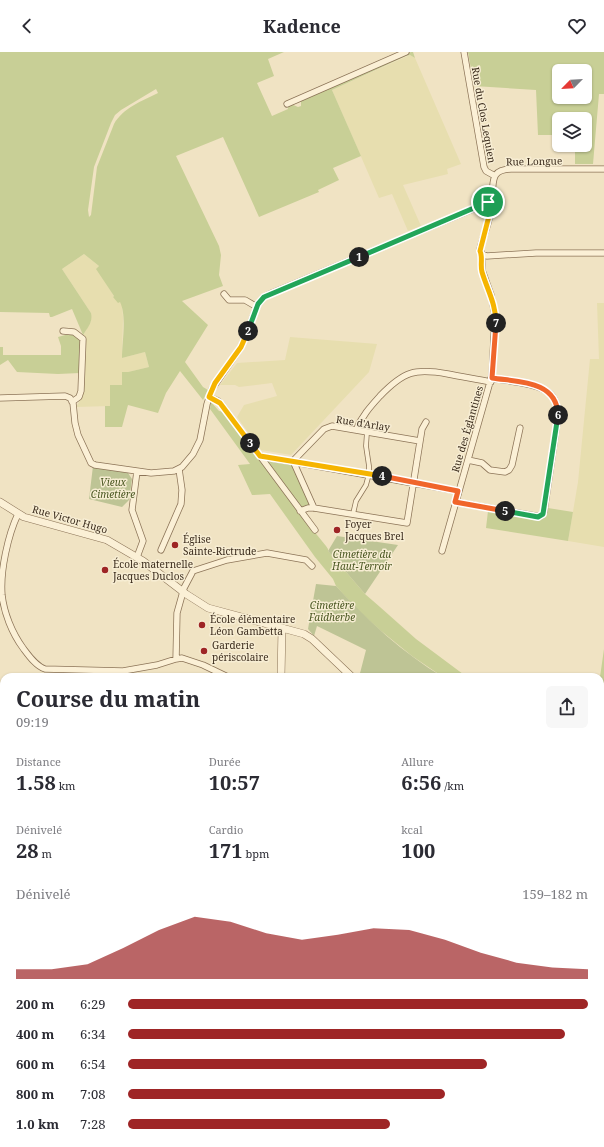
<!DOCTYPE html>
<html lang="fr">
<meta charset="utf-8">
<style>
body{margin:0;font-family:"Noto Serif",serif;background:#f7f7f7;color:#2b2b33;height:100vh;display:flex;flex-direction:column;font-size:15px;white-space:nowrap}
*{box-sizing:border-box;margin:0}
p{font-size:13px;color:#7c7c81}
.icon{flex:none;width:22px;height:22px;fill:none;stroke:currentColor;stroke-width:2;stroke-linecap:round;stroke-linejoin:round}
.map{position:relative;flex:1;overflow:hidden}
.side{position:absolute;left:0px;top:621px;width:604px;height:474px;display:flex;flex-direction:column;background:#fff;border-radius:12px 12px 0 0;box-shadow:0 1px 3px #0004}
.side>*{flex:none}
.needle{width:26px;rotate:246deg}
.tools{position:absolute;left:552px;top:12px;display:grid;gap:8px}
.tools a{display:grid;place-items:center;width:40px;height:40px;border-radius:6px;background:#fff;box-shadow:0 1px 3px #0004;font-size:20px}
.pin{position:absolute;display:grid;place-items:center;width:34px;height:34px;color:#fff;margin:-17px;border:2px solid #fff;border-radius:50%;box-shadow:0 1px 4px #0007}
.km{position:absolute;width:20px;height:20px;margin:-10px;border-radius:50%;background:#222;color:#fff;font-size:11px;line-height:20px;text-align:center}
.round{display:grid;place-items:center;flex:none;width:42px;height:42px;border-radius:6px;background:#f7f7f7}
.summary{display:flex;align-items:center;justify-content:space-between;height:68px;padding:0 16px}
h1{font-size:22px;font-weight:700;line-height:30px}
.figures{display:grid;grid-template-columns:repeat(3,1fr);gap:6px;height:68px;padding:4px 16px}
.figures div{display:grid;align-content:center}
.figures b{font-size:20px;font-weight:700}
.figures small{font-size:11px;font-weight:400}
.figures p{font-size:11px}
.chart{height:112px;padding:8px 16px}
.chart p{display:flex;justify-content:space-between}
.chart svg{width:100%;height:72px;margin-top:4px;fill:#9e2526;opacity:.7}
ul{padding:0 16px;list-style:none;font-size:13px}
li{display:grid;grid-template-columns:64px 48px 1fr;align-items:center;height:30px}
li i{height:10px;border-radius:5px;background:#9e2526}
header{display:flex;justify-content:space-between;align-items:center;height:52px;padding:0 16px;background:#fff;font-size:18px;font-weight:700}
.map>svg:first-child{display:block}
.farmland{fill:#e7deaf}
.green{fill:#c8cf96;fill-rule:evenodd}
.cemetery{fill:#bec495}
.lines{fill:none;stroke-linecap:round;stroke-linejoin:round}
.pedestrian-casing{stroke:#8c7458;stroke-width:5.5}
.minor-casing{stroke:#8c7458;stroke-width:7}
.tertiary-casing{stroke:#8c7458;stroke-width:8}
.pedestrian{stroke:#fbf0d6;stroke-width:4}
.minor{stroke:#fbf0d6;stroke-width:5.5}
.tertiary{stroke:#fbf0d6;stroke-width:7}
.split-1-casing{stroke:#fff;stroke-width:8}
.split-2-casing{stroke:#fff;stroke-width:8}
.split-3-casing{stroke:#fff;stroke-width:8}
.split-4-casing{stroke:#fff;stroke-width:8}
.split-5-casing{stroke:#fff;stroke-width:8}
.split-6-casing{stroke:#fff;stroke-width:8}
.split-7-casing{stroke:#fff;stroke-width:8}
.split-8-casing{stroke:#fff;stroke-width:8}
.split-1{stroke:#22a559;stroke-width:5}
.split-2{stroke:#22a559;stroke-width:5}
.split-3{stroke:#f5b400;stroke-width:5}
.split-4{stroke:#f5b400;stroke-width:5}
.split-5{stroke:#f0652b;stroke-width:5}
.split-6{stroke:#22a559;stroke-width:5}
.split-7{stroke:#f0652b;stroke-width:5}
.split-8{stroke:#f5b400;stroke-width:5}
.poi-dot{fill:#9e2526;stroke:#f7edd3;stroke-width:1.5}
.labels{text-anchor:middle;stroke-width:3;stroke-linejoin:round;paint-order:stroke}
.street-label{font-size:10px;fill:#3b2c1d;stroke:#f7edd3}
.park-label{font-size:10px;font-style:italic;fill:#4b5823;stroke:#f7edd3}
.poi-label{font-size:10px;fill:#3b2c1d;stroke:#f7edd3;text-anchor:start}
</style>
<header><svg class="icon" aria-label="back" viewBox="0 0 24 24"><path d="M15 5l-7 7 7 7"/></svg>Kadence<svg class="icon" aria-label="heart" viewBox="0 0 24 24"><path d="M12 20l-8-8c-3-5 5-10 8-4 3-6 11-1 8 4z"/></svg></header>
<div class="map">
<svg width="604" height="1095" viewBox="0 0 604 1095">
<rect width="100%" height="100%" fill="#f0e3c3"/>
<path class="farmland" d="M410,3L415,6L461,112L447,117L448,122L403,133L421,174L408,179L392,142L379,146L332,38Z
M84,202L99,214L97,217L114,244L113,245L120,249L122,253L123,265L122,306L145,300L149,315L128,320H122V333L110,354L76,355L79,350L81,287L91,269V261L62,217Z
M597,251H604V495L568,489L578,430L590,307H599Z
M290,285L377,292L369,320L291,403L261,398L237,365L244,353L277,344L272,331L239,335L235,333H220L237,311L285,308Z
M0,735L4,736V895L0,893Z
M51,1091H118L116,1095H59Z"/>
<path class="green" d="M0,0H284L268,7L274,24L257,31L272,64L288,57L287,53L291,52L298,55L301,54V49L411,0H413L415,6L410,3L406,4L332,38L361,104L333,116L339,128L318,138L319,140L259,165L223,85L176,104L219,194L221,203L219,223L223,234L182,249L208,273L185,310L203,335L208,338L203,348L180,319L166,341L158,361L128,353L122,375H105V354H110V333H122V320H128L149,315L145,300L122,306C122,290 127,264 120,250L118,251L113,245L114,244L96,217L99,214L84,202L62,217L91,261C93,270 88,275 83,283L72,257L52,265H50L49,261L0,260ZM156,37L158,41C142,49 123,56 114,72L97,115L91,163L89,165L88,158L94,115L111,71L115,63L121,58Z
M468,0H604V42H599L593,112H575V93H585V67H559V83H538L536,38L474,34ZM559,19H585V45H559Z
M69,282H73L81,288L80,321L58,322L17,320L8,308L0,313V295H3V303H61V294L58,285Z
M211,350L219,359L225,360L304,467L326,494L328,497V499L365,542L380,555L416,587L467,625H443L412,604L380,578L357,557L336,534L333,527L315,505L270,442L252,443L238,413L250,412L210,357Z
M268,408L292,412L311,454L301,457L267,410Z
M548,456L573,460L568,489L486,476L488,459L538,468C546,467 547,462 548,456Z
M604,597V695L600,693V625Z
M604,751V871L600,875V755Z
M13,1091H51L59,1095H13Z"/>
<path class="cemetery" d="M93,414L128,421L132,427L129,448L122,455L89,447Z
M337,484L398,493L365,542L328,499Z
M316,532L336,534C368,569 403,601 443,625H359L366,598L317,574L314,584L308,577Z"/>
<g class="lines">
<defs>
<path id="pedestrian" d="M353,462L356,449L366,433L369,422V414L366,394L367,380"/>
<path id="minor" d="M464,0L484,115L486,119L495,124
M287,52L406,0
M482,202L487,204L536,201H604
M224,242L229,248H245L257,255
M63,279L74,280L83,287L81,339L79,345L72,350
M209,345L218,349L222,353L315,478
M0,346L65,344L70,346L73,351L75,371L78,383L91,411L95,413L137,419
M356,378C362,364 370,355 380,344C404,319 415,316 448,322C462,325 477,327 491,330
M260,404L458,439
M468,408L482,411L490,418L505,420L509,418L512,413L520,376
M455,450L536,464H541L544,460L558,365C558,340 544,335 522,331C512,329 502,328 491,326
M314,456L293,409L324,377L332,374L420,389
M300,459L308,456H314L407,471L422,377L426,370
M18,462C8,483 0,519 2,543C4,561 12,581 23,596C29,604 36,614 45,617L123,619L157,613L176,607L182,606L203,613L228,625
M161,498L181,452L182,438L179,417
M442,499L492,323L495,263L491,243L482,218V202L480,197C483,182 494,165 488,150
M137,505L143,489L132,458L137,419L151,421L174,419L182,415L193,402L200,388L207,352L212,337L241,295L258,252L264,245L272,241L485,152C501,141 482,118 511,117H604
M176,607L177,561L184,536L193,519L227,508L267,501L306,508L312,514
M0,674L4,676
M600,713L604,715
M217,1091L223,1095
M270,1095V1091
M308,1095H311
M418,1095L420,1091
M475,1095L476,1091
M520,1095L521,1091"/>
<path id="tertiary" d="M0,450L24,465L107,488L143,509L186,542L208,556L304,582L312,587L352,625
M281,625L282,576
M600,885L604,883
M600,974L604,977
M494,1091L505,1095
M179,1095L181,1091"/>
</defs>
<use href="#pedestrian" class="pedestrian-casing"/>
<use href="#minor" class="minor-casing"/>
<use href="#tertiary" class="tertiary-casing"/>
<use href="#pedestrian" class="pedestrian"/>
<use href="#minor" class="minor"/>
<use href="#tertiary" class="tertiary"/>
</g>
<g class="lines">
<defs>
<path id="split-1" d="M359,205L488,150"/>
<path id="split-2" d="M248,279L258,252L264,245L359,205"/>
<path id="split-3" d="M248,279L241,295L215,331L209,345L220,351L250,391"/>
<path id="split-4" d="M250,391L260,404L382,424"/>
<path id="split-5" d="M382,424L458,439L455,450L505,459"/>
<path id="split-6" d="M505,459L538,465L543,462L558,363"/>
<path id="split-7" d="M496,271L492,326C517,330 557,328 558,363"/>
<path id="split-8" d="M488,150L490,160L480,199C483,205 480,213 482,220C487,237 496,252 496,271"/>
</defs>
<use href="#split-1" class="split-1-casing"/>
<use href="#split-2" class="split-2-casing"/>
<use href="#split-3" class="split-3-casing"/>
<use href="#split-4" class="split-4-casing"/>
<use href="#split-5" class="split-5-casing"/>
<use href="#split-6" class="split-6-casing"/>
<use href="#split-7" class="split-7-casing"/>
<use href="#split-8" class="split-8-casing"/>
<use href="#split-1" class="split-1"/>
<use href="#split-2" class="split-2"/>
<use href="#split-3" class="split-3"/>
<use href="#split-4" class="split-4"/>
<use href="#split-5" class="split-5"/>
<use href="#split-6" class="split-6"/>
<use href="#split-7" class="split-7"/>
<use href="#split-8" class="split-8"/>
</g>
<g class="poi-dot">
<circle cx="337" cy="478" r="4"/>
<circle cx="175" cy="493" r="4"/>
<circle cx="105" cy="518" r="4"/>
<circle cx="202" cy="573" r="4"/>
<circle cx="204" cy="599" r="4"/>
</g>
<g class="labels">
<g class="street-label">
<text transform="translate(484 63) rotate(80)" y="4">Rue du Clos Lequien</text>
<text transform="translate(534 109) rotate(-1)" y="4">Rue Longue</text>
<text transform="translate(363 371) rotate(9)" y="4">Rue d'Arlay</text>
<text transform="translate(467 377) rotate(-74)" y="4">Rue des Églantines</text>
<text transform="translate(70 467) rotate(16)" y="4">Rue Victor Hugo</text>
</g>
<g class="park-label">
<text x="113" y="434">Vieux<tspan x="113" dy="12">Cimetière</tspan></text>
<text x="362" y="506">Cimetière du<tspan x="362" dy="12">Haut-Terroir</tspan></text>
<text x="332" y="557">Cimetière<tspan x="332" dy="12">Faidherbe</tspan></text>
</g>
<g class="poi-label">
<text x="345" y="476">Foyer<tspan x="345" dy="12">Jacques Brel</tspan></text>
<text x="183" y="491">Église<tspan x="183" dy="12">Sainte-Rictrude</tspan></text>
<text x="113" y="516">École maternelle<tspan x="113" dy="12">Jacques Duclos</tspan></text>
<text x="210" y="571">École élémentaire<tspan x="210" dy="12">Léon Gambetta</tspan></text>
<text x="212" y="597">Garderie<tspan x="212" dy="12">périscolaire</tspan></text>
</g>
</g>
</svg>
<div class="tools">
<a><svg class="needle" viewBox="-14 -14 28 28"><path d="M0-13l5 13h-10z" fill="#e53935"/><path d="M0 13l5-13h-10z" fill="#7c7c81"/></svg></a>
<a><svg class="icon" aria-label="layers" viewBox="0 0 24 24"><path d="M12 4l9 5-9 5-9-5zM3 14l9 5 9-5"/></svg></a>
</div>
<div class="pin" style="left:488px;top:150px;background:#1e9e55"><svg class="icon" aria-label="arrive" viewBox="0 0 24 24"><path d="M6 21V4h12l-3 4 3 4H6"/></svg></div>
<b class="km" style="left:359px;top:205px">1</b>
<b class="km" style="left:248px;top:279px">2</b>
<b class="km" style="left:250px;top:391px">3</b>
<b class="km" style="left:382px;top:424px">4</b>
<b class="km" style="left:505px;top:459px">5</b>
<b class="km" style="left:558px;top:363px">6</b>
<b class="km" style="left:496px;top:271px">7</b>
<section class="side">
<div class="summary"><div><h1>Course du matin</h1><p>09:19</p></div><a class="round"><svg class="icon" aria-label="share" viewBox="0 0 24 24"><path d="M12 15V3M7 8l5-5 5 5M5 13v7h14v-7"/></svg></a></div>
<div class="figures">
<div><p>Distance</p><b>1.58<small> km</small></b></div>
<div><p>Durée</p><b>10:57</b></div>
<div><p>Allure</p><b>6:56<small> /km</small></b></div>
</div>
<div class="figures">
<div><p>Dénivelé</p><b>28<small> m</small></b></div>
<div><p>Cardio</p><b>171<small> bpm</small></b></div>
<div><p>kcal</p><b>100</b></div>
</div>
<div class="chart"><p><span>Dénivelé</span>159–182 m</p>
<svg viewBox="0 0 160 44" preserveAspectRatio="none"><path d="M0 44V38L10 38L20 35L30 25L40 14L50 6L60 9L70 16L80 20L90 17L100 13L110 14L120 20L130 28L140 34L150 37L160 38V44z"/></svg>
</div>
<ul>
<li><b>200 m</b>6:29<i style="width:100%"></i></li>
<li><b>400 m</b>6:34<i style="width:95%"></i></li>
<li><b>600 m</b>6:54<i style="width:78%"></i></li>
<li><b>800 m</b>7:08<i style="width:69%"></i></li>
<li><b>1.0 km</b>7:28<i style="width:57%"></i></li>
</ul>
</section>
</div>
